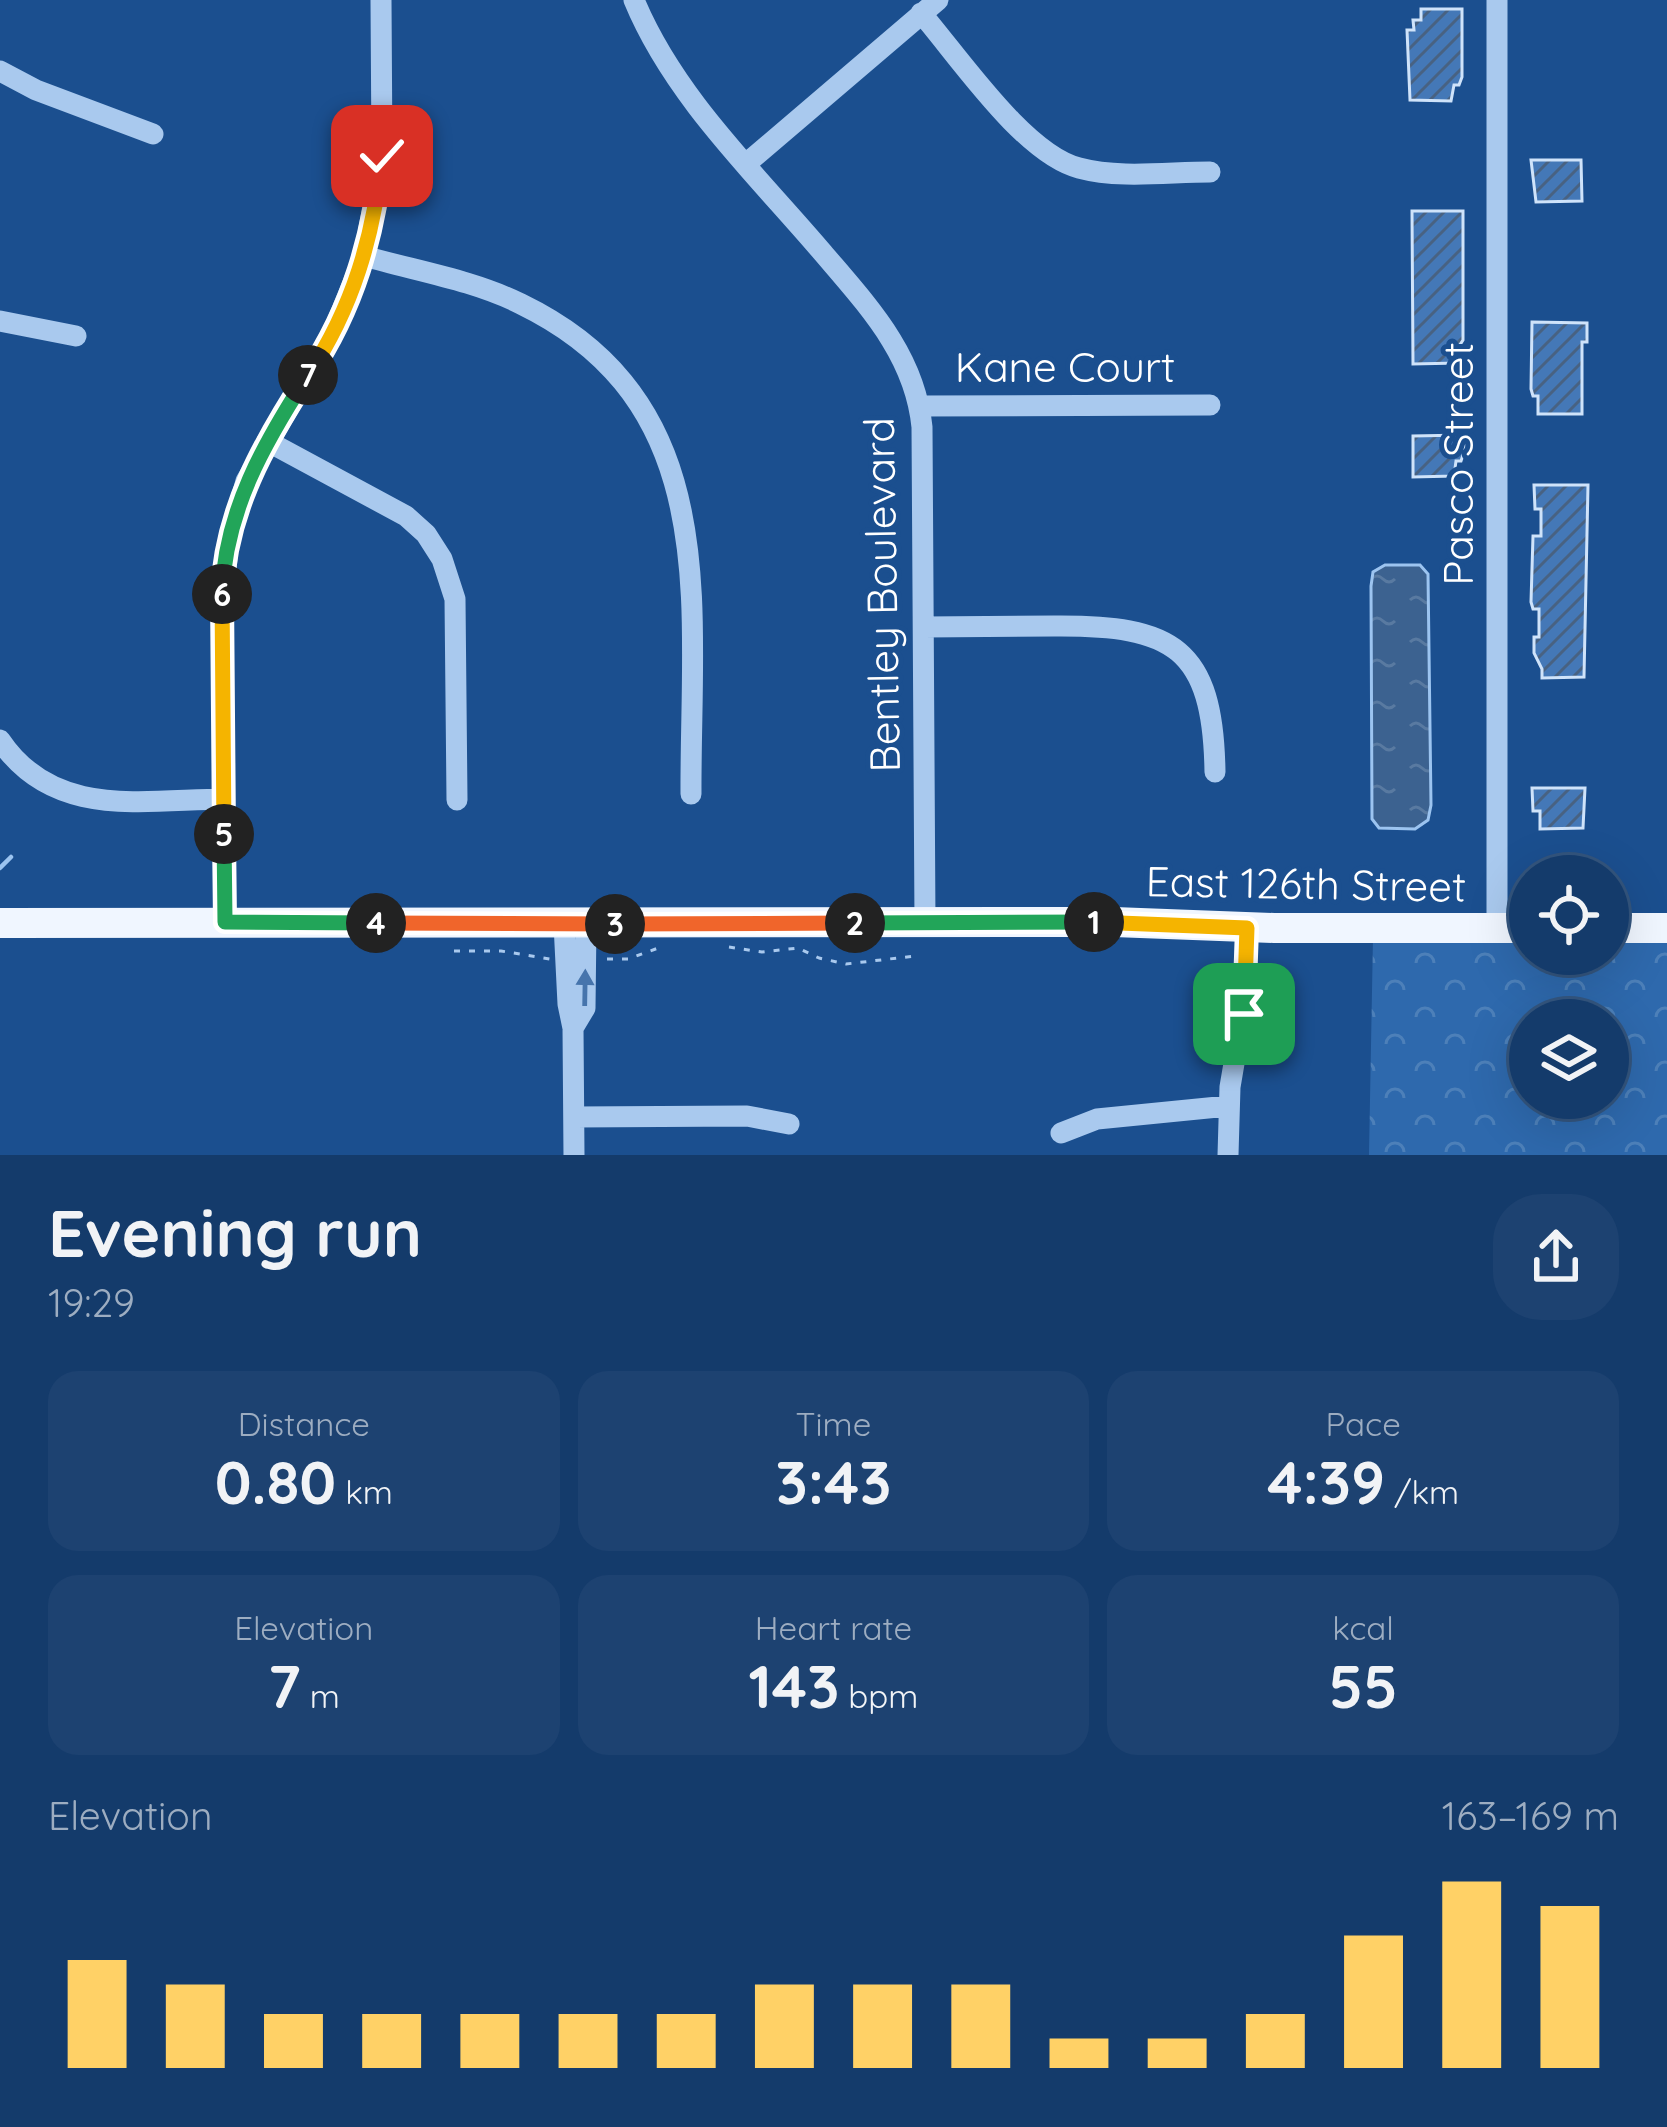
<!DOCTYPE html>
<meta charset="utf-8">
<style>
body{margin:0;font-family:Quicksand,sans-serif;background:#1d4271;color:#f1f3f6;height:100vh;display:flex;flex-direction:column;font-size:45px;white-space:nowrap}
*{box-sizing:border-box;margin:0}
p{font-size:39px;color:#9dadc1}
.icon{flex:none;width:66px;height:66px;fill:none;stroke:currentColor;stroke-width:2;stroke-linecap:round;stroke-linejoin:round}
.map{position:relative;height:1155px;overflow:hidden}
.side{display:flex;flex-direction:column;background:#143b6b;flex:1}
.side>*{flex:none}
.fabs{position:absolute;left:1509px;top:855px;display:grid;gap:24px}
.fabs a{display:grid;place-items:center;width:120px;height:120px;border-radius:50%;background:#143b6b;box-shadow:0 12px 48px #0002,0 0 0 3px #33557e;font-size:60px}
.pin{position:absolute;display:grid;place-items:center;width:102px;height:102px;color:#fff;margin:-51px;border-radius:24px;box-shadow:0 6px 18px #0006}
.km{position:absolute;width:60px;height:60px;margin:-30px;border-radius:50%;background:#222;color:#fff;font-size:33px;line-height:60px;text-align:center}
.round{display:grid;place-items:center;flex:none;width:126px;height:126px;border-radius:48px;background:#1d4271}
.head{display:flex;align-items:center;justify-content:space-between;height:204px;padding:0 48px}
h1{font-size:66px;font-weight:700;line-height:90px}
.figures{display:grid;grid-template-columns:repeat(3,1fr);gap:18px;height:204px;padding:12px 48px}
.figures div{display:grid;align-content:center;border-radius:30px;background:#1d4271;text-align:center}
.figures b{font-size:60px;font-weight:700}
.figures small{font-size:33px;font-weight:400}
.figures p{font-size:33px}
.chart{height:336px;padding:24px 48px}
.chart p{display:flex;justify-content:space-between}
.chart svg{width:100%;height:216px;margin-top:12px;stroke:#ffd166;stroke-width:6}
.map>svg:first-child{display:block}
.forest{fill:url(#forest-crowns);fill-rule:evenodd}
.water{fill:url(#water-ripples);stroke:#9cc4f0;stroke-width:3}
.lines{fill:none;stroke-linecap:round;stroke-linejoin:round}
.stream{stroke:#9cc4f0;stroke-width:4.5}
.building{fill:url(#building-hatch);stroke:#cfe3fa;stroke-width:3}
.path{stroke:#a9c9ee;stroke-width:3;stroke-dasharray:6 9;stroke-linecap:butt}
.minor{stroke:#a9c9ee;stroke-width:21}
.major{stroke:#f0f6ff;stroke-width:30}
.oneway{fill:#4674ac}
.split-1-casing{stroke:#fff;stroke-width:24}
.split-2-casing{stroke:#fff;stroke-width:24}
.split-3-casing{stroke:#fff;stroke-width:24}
.split-4-casing{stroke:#fff;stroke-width:24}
.split-5-casing{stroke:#fff;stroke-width:24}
.split-6-casing{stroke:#fff;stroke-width:24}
.split-7-casing{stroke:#fff;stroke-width:24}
.split-8-casing{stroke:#fff;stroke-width:24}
.split-1{stroke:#f5b400;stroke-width:15}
.split-2{stroke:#22a559;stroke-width:15}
.split-3{stroke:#f0652b;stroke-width:15}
.split-4{stroke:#f0652b;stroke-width:15}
.split-5{stroke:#22a559;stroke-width:15}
.split-6{stroke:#f5b400;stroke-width:15}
.split-7{stroke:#22a559;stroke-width:15}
.split-8{stroke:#f5b400;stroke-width:15}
.labels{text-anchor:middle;stroke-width:10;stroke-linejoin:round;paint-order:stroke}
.street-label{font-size:42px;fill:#fff;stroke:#1b4f8f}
</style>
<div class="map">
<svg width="1667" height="1155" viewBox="0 0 1667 1155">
<defs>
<pattern id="forest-crowns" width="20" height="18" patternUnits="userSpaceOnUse" patternTransform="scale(3)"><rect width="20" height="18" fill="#2e69ad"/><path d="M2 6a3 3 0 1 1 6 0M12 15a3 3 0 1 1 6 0" fill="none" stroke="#4d80b9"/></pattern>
<pattern id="water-ripples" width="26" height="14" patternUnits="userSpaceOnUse" patternTransform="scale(3)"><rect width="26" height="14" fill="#3c6290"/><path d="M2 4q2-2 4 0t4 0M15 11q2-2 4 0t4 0" fill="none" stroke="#597aa1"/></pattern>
<pattern id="building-hatch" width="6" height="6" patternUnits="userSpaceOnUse" patternTransform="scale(3)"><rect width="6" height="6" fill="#4478b7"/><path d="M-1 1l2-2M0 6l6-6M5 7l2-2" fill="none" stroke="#486282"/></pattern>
</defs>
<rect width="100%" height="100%" fill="#1b4f8f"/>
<path class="forest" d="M1373,938H1530V954H1608V939H1667V1155H1369ZM1530,1020H1608V1098H1530Z"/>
<path class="water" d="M1385,565H1420L1428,574L1431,805L1428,820L1415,829L1379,828L1372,819L1371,586L1373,572Z"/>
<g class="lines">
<path class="stream" d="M0,868L11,857"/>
</g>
<path class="building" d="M1421,9H1462V77L1459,85H1454L1451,101L1410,100L1407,30H1414L1413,20H1421Z
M1531,160H1581L1582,201L1536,202Z
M1412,211H1463V340L1458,348V363L1413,364Z
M1532,322L1587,323V342H1582V414H1538V396H1533L1531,389Z
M1464,435V452L1461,461H1456L1454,476L1413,477V436Z
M1534,485H1588L1584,677L1542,678V669L1534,653V637H1539V609H1533L1531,602L1533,536H1541V509H1535Z
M1532,788H1585L1583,828L1540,829V811H1533Z"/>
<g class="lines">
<path class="path" d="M729,947L762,952L798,948L819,958L846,964L915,956
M454,951H501L550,959
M607,959H628L661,947"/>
<path class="minor" d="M634,0C674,97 756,174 823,253C868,306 915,355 922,427L925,923
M1497,0V929
M921,13C959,57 1024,154 1079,168C1120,179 1168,172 1210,172
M0,71L36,90L153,134
M747,163L938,0
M364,256C416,271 473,280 521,304C725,403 690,605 691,794
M0,321L76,336
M920,406L1210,405
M267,441L406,516L426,534L442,559L455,599L457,800
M924,627C967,627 1010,626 1054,626C1173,625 1213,647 1215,772
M0,740C53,819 141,800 224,799
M225,923L222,619L228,546L246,481L333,332L364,256L382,156L381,0
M564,924L568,1004L573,1028L585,1008L586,924
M573,1028L574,1155
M574,1117L747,1116L789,1124
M1061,1133L1097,1119L1228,1106
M1228,1155L1230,1087L1246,993L1247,928"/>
<path class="major" d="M0,923L1114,922L1274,928H1530
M1608,928H1667"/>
</g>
<defs><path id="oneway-solid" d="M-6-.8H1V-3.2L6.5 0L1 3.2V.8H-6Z" transform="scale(3)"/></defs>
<use class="oneway" href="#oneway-solid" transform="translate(585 988) rotate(-89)"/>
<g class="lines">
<defs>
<path id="split-1" d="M1094,922L1247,928L1244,1014"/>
<path id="split-2" d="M855,923L1094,922"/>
<path id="split-3" d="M615,924L855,923"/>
<path id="split-4" d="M376,923L615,924"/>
<path id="split-5" d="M224,834L225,922L376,923"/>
<path id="split-6" d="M222,594L224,834"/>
<path id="split-7" d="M222,594C225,511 264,443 308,375"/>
<path id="split-8" d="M308,375C353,308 374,235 382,156"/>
</defs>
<use href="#split-1" class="split-1-casing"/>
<use href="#split-2" class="split-2-casing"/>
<use href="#split-3" class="split-3-casing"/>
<use href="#split-4" class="split-4-casing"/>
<use href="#split-5" class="split-5-casing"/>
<use href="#split-6" class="split-6-casing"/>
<use href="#split-7" class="split-7-casing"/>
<use href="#split-8" class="split-8-casing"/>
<use href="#split-1" class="split-1"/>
<use href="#split-2" class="split-2"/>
<use href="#split-3" class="split-3"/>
<use href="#split-4" class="split-4"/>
<use href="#split-5" class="split-5"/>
<use href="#split-6" class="split-6"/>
<use href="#split-7" class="split-7"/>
<use href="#split-8" class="split-8"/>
</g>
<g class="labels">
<g class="street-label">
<text x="1065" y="382">Kane Court</text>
<text transform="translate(1458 464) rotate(-90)" y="15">Pasco Street</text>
<text transform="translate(882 595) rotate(-91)" y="15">Bentley Boulevard</text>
<text transform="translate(1306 884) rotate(1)" y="15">East 126th Street</text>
</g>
</g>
</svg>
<div class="fabs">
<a><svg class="icon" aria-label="locate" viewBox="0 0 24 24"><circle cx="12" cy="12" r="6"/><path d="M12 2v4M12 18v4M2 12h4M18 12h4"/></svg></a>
<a><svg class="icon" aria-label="layers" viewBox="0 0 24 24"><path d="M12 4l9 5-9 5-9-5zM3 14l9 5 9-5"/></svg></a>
</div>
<div class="pin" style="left:1244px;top:1014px;background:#1e9e55"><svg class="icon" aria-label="arrive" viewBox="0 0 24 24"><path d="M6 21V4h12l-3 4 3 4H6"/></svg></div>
<div class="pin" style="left:382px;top:156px;background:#d93025"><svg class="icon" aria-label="check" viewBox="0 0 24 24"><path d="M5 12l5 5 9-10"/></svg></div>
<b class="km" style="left:1094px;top:922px">1</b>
<b class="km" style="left:855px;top:923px">2</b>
<b class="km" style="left:615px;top:924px">3</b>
<b class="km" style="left:376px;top:923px">4</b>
<b class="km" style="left:224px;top:834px">5</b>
<b class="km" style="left:222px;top:594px">6</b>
<b class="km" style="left:308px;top:375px">7</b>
</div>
<section class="side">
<div class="head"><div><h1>Evening run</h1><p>19:29</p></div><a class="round"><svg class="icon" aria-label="share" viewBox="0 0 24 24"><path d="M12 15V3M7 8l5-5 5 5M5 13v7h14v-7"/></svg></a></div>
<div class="figures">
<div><p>Distance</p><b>0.80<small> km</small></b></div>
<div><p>Time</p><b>3:43</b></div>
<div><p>Pace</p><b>4:39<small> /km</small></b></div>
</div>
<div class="figures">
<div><p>Elevation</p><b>7<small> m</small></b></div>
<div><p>Heart rate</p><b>143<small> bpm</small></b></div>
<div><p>kcal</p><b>55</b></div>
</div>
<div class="chart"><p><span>Elevation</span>163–169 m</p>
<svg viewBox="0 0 160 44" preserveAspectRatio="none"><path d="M5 44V22M15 44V27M25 44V33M35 44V33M45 44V33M55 44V33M65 44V33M75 44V27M85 44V27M95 44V27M105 44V38M115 44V38M125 44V33M135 44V17M145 44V6M155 44V11"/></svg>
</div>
</section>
